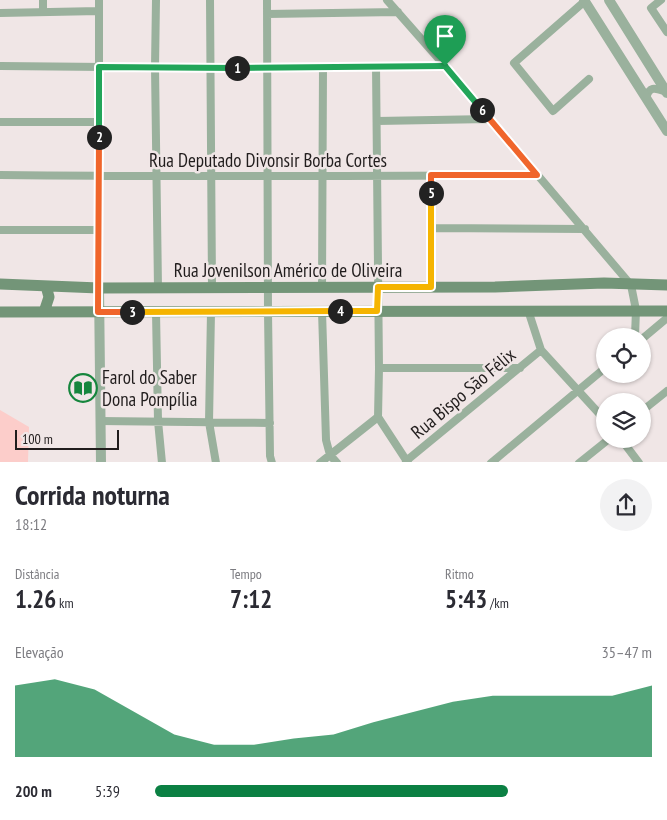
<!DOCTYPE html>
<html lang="pt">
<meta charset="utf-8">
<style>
body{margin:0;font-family:"PT Sans Narrow",sans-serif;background:#f2f2f3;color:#2b2b33;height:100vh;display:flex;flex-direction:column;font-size:19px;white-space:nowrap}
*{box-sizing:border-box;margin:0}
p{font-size:16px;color:#7c7c81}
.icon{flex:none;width:28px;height:28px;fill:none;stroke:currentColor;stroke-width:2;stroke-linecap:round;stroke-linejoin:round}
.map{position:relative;height:462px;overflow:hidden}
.details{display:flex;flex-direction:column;background:#fff;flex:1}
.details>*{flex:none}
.controls{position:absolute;left:596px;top:328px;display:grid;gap:10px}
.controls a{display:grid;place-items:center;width:55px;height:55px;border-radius:50%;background:#fff;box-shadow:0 1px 4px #0004;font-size:25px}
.scale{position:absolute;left:15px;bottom:12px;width:104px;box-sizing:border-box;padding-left:5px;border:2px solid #211d1d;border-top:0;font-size:14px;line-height:18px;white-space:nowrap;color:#211d1d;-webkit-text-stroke:4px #f0e6e6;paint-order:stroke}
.pin{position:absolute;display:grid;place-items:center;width:42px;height:42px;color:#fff;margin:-51px -21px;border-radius:50% 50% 50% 0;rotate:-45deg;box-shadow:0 0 5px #0007}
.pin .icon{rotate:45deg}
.km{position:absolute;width:25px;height:25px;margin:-12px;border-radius:50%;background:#222;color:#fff;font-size:14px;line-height:25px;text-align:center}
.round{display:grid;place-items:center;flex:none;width:52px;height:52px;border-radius:26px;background:#f2f2f3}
.overview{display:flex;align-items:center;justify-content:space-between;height:85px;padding:0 15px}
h1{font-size:28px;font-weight:800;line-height:38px}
.figures{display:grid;grid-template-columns:repeat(3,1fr);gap:8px;height:85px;padding:5px 15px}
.figures div{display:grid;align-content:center}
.figures b{font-size:25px;font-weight:800}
.figures small{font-size:14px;font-weight:400}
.figures p{font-size:14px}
.chart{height:140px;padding:10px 15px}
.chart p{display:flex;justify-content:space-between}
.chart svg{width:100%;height:90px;margin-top:5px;fill:#0b8043;opacity:.7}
ul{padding:0 15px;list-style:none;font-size:16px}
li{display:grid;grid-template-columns:80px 60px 1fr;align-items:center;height:38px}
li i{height:12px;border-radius:6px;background:#0b8043}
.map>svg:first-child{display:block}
.green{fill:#fccdca}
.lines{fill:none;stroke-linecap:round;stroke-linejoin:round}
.minor{stroke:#9ab19d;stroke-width:8}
.tertiary{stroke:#9ab19d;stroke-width:10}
.secondary{stroke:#739578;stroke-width:11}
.split-1-casing{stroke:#fff;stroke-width:10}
.split-2-casing{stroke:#fff;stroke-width:10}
.split-3-casing{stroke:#fff;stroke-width:10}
.split-4-casing{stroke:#fff;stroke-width:10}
.split-5-casing{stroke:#fff;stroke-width:10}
.split-6-casing{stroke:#fff;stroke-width:10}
.split-7-casing{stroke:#fff;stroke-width:10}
.split-1{stroke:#22a559;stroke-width:6}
.split-2{stroke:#22a559;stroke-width:6}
.split-3{stroke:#f0652b;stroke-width:6}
.split-4{stroke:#f5b400;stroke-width:6}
.split-5{stroke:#f5b400;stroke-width:6}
.split-6{stroke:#f0652b;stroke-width:6}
.split-7{stroke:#22a559;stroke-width:6}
.labels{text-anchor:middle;stroke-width:5;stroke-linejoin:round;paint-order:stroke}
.street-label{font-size:19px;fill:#211d1d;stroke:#f0e6e6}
.poi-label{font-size:19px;fill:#211d1d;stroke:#f0e6e6;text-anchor:start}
</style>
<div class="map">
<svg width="667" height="463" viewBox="0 0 667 463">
<rect width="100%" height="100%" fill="#f0e6e6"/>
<path class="green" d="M0,410L29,427L28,462H0Z"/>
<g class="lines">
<path class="minor" d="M43,0V12
M156,0L155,67L158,288
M210,0L212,288
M267,0L268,312L270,456L272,463
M387,0L445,66L631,285L636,310L635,336
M661,0L651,8L667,32
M585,1L514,63L553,111L589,79
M0,13L99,11
M267,14L398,12
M0,66L211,68L445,66
M376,66L379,368L378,417L408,463
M646,98C650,84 657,89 667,92
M377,121L489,119
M0,122H99
M0,175C179,177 358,176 537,175
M431,228L585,229
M0,230H99
M431,287V175
M99,288V0
M322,288L323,67
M528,310L541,350L605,420
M322,311L326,440L330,455L337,463
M156,312L158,421L162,463
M211,312L209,422L216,463
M642,339L667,318
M379,368H520
M642,411L667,391
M100,421L270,423
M621,439L639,463
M406,461L541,350
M320,463L378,417
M491,463L605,368
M579,463L609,439"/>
<path class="tertiary" d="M584,0L667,131
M609,0L667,93
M99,288L101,463"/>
<path class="secondary" d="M0,284L99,288L495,287L604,283L667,285
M0,312L667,311
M44,312L49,297L46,286"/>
</g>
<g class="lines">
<defs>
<path id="split-1" d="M237,68L445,66"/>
<path id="split-2" d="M99,137V67L237,68"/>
<path id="split-3" d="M99,137L98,312H132"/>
<path id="split-4" d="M132,312L340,311"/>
<path id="split-5" d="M340,311H377L378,287H431V193"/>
<path id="split-6" d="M431,193V175H537L482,110"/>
<path id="split-7" d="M445,66L482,110"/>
</defs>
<use href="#split-1" class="split-1-casing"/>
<use href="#split-2" class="split-2-casing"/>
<use href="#split-3" class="split-3-casing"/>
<use href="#split-4" class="split-4-casing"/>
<use href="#split-5" class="split-5-casing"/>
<use href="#split-6" class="split-6-casing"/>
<use href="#split-7" class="split-7-casing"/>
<use href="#split-1" class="split-1"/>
<use href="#split-2" class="split-2"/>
<use href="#split-3" class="split-3"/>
<use href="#split-4" class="split-4"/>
<use href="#split-5" class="split-5"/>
<use href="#split-6" class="split-6"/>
<use href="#split-7" class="split-7"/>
</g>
<defs>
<symbol id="library-ring" viewBox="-11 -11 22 22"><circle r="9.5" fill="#f0e6e6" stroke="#16863d" stroke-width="1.5"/><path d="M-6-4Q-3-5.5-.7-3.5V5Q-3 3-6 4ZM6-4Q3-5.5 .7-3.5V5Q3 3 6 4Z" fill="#16863d"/></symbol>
</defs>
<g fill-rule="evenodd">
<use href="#library-ring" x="67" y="372" width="32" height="32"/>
</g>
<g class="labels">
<g class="street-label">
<text x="268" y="167">Rua Deputado Divonsir Borba Cortes</text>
<text x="288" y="277">Rua Jovenilson Américo de Oliveira</text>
<text transform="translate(463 393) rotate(-40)" y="7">Rua Bispo São Félix</text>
</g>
<g class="poi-label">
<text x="102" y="384">Farol do Saber<tspan x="102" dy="22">Dona Pompília</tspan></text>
</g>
</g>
</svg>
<div class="controls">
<a><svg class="icon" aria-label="locate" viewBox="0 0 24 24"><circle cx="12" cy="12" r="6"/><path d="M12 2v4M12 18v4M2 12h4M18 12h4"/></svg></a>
<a><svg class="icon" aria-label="layers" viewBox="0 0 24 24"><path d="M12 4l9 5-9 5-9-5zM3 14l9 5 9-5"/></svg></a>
</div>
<div class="scale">100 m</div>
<div class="pin" style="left:445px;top:66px;background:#1e9e55"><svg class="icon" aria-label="arrive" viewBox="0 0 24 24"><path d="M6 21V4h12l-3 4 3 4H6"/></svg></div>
<b class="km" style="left:237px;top:68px">1</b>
<b class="km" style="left:99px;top:137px">2</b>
<b class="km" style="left:132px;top:312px">3</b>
<b class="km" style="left:340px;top:311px">4</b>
<b class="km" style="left:431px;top:193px">5</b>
<b class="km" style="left:482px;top:110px">6</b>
</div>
<section class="details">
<div class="overview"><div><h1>Corrida noturna</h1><p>18:12</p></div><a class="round"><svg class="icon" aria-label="share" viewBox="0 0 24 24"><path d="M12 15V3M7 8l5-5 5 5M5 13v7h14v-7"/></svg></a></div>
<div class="figures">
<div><p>Distância</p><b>1.26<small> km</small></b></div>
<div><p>Tempo</p><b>7:12</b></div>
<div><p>Ritmo</p><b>5:43<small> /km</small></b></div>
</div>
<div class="chart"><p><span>Elevação</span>35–47 m</p>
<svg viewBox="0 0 160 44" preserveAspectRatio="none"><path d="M0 44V9L10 6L20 11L30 22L40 33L50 38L60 38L70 35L80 33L90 27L100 22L110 17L120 14L130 14L140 14L150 14L160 9V44z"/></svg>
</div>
<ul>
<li><b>200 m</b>5:39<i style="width:71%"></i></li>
</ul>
</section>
